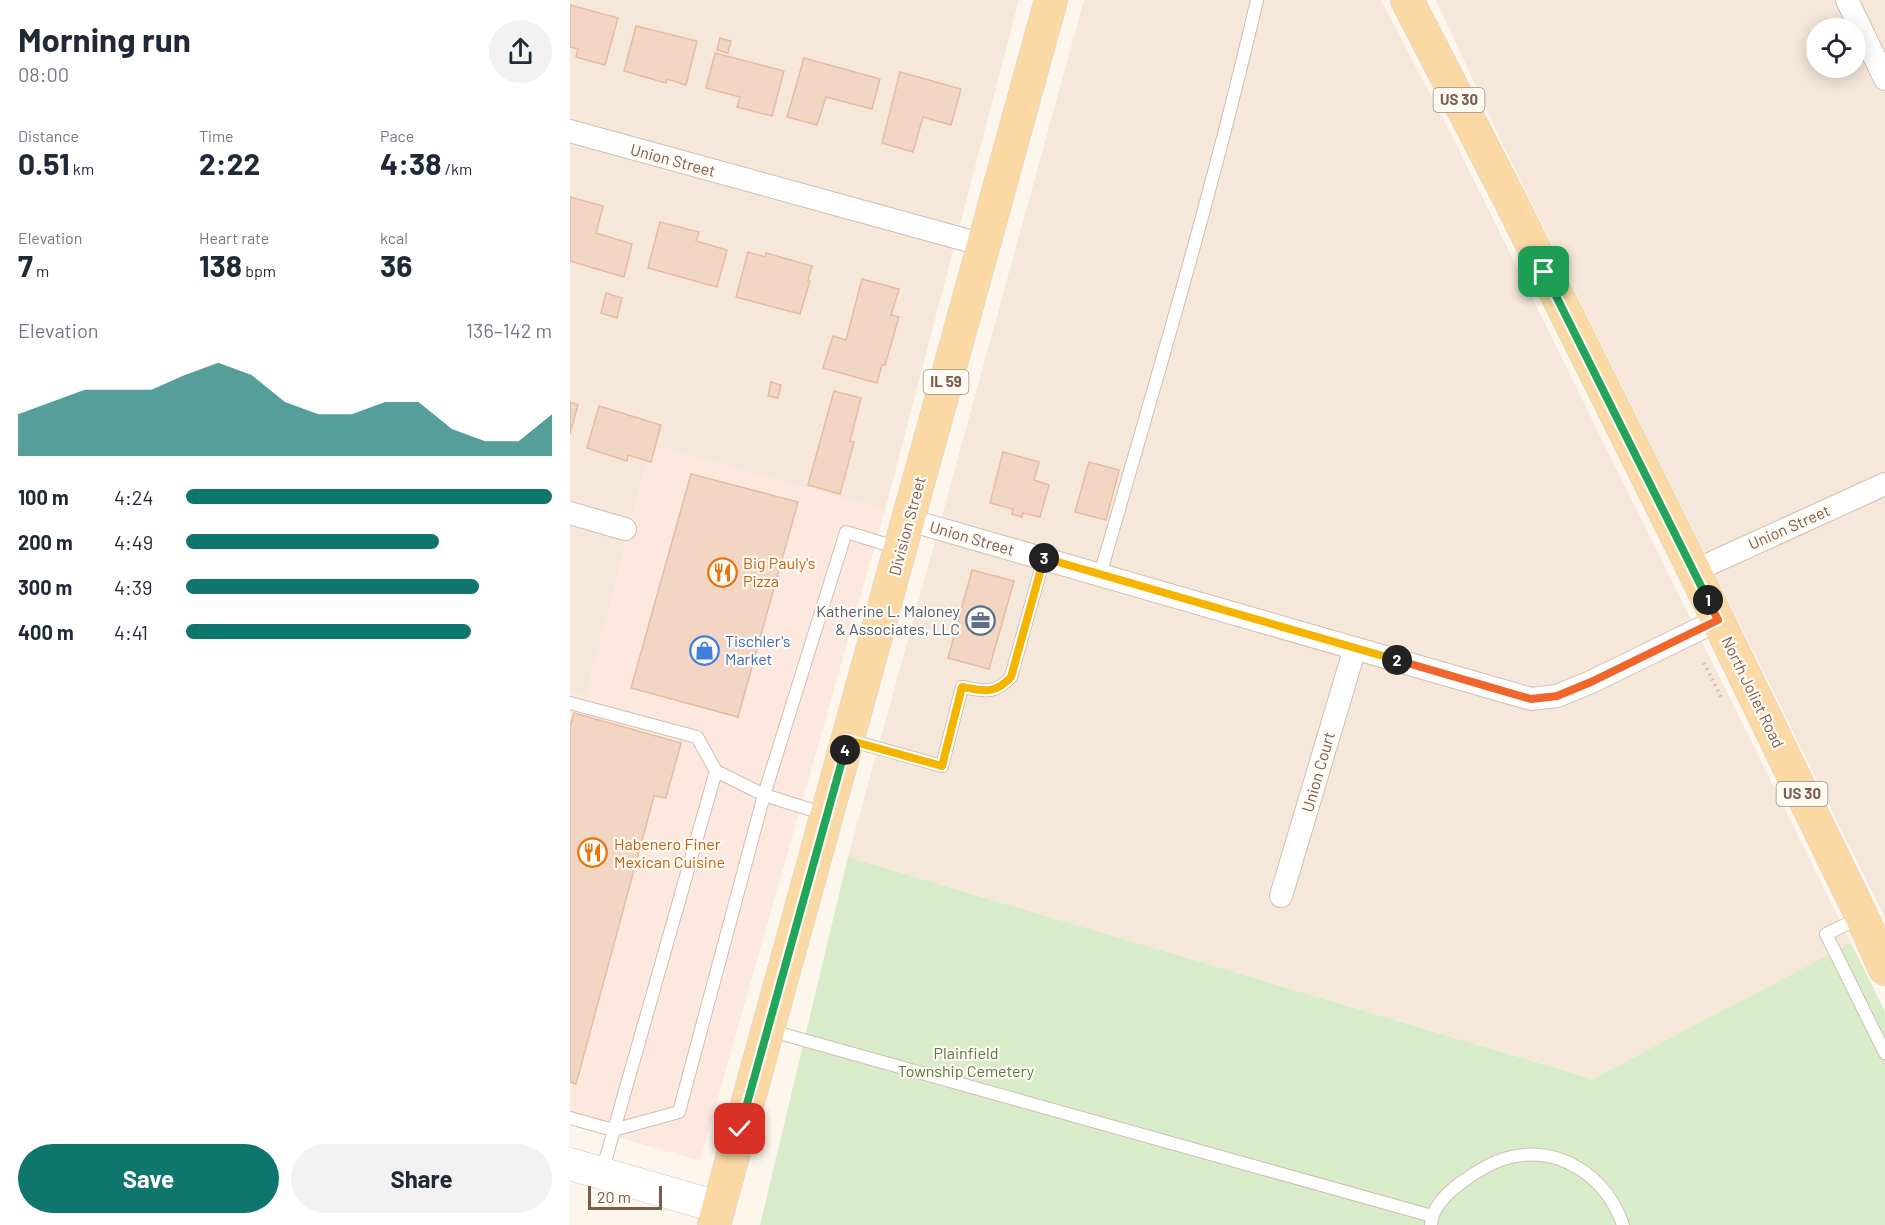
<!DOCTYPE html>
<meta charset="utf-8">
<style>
body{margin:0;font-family:Barlow,sans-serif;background:#f2f2f3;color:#1f2937;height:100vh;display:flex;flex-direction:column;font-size:22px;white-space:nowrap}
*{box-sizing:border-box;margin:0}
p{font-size:20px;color:#747a83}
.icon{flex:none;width:33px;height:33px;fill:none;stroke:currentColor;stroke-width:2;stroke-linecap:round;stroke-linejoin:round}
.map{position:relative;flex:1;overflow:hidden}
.panel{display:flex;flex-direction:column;background:#fff;width:570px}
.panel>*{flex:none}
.tools{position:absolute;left:1236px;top:18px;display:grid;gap:12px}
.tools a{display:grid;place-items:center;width:60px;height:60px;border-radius:50%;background:#fff;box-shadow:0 3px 15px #0003;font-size:30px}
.scale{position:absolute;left:18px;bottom:15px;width:74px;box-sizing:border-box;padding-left:6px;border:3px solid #7a5c4d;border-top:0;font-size:16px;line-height:21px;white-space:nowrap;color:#7a5c4d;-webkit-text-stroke:4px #fffaf3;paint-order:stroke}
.pin{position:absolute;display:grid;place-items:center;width:51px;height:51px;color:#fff;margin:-26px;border-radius:12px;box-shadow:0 3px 9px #0006}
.km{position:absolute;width:30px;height:30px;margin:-15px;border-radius:50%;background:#222;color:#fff;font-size:16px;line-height:30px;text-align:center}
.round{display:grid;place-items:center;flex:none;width:63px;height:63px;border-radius:32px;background:#f2f2f3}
.summary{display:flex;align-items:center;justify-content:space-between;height:102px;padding:0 18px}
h1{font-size:33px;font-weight:700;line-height:45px}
.figures{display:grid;grid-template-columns:repeat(3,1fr);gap:9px;height:102px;padding:6px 18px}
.figures div{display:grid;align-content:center}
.figures b{font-size:30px;font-weight:700}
.figures small{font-size:16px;font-weight:400}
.figures p{font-size:16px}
.chart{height:168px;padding:12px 18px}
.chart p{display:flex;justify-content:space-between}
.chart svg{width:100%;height:108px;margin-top:6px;fill:#0f766e;opacity:.7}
.primary-button{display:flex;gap:12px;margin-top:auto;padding:12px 18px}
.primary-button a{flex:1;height:69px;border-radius:36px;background:#0f766e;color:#fff;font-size:24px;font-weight:700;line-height:69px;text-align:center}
.primary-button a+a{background:#f2f2f3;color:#1f2937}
ul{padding:0 18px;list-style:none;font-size:20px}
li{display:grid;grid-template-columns:96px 72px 1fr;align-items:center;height:45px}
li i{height:15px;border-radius:8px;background:#0f766e}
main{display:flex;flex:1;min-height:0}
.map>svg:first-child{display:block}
.residential{fill:#f5e8da;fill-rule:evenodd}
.commercial{fill:#fde8e0}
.green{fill:#d8ecc9}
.building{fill:#f3d5c3;stroke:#e6bba3;stroke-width:1.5}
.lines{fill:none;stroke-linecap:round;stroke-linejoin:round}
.lane-casing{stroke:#d1beb0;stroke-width:14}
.street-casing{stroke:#d1beb0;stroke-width:24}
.secondary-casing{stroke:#d6c0b0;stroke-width:33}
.primary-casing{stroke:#dad1cd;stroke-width:34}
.path{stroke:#d9b8a5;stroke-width:4;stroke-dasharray:1.5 4.5;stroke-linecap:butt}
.lane{stroke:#fff;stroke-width:12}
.street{stroke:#fff;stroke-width:22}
.secondary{stroke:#fff;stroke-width:32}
.primary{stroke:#fbd9a5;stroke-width:33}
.split-1-casing{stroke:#fff;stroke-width:12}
.split-2-casing{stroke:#fff;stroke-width:12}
.split-3-casing{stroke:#fff;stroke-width:12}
.split-4-casing{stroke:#fff;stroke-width:12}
.split-5-casing{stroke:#fff;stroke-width:12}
.split-1{stroke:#22a559;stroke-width:8}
.split-2{stroke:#f0652b;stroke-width:8}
.split-3{stroke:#f5b400;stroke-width:8}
.split-4{stroke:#f5b400;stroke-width:8}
.split-5{stroke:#22a559;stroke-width:8}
.labels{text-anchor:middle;stroke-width:4.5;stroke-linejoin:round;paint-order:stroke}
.shield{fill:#fffaf3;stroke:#a28b7f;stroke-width:1.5}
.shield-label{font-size:15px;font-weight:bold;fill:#7a5c4d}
.street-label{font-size:16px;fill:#7a5c4d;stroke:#fffaf3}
.food-label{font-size:16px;fill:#c56008;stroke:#fffaf3;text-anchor:start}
.service-label{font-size:16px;fill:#4e5e75;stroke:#fffaf3;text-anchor:end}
.shop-label{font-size:16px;fill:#366cbe;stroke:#fffaf3;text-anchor:start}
.park-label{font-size:16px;fill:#537a41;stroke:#fffaf3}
</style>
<main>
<section class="panel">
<div class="summary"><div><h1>Morning run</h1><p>08:00</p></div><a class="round"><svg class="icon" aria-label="share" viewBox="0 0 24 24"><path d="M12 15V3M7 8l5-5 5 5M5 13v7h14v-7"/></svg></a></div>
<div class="figures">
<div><p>Distance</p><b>0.51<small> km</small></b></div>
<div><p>Time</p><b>2:22</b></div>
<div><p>Pace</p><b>4:38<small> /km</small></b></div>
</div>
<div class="figures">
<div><p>Elevation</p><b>7<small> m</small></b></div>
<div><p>Heart rate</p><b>138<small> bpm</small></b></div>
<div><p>kcal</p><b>36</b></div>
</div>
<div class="chart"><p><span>Elevation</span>136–142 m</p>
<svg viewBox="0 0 160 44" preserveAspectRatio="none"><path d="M0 44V27L10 22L20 17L30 17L40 17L50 11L60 6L70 11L80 22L90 27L100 27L110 22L120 22L130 33L140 38L150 38L160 27V44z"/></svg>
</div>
<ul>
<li><b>100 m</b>4:24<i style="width:100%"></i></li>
<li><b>200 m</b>4:49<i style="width:69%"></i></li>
<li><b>300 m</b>4:39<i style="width:80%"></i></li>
<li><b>400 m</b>4:41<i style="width:78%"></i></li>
</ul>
<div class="primary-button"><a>Save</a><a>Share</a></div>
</section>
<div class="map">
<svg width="1315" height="1225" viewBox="0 0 1315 1225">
<rect width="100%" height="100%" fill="#fdf6ec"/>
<path class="residential" d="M0,0H449L315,510L81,445L16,696L0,691Z
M514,0H811L884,140L1281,943L1024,1079L278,857Z
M866,0H1315V918L932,143ZM1246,28H1286V68H1246Z"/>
<path class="commercial" d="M81,445L315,510L130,1161L0,1124V691L16,695Z"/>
<path class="green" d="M278,857L1023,1079L1281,943L1315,1012V1225H190Z"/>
<path class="building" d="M0,5L48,18L35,65L6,57L8,49L0,47Z
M66,26L127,41L116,85L97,79L96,83L54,71Z
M150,38L161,41L158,53L147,50Z
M145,53L214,71L202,116L167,107L170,97L136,88Z
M234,58L310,79L302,109L256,97L247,125L217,117Z
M330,72L391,89L381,125L353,117L343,152L312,143Z
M0,197L33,206L26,233L62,244L54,277L0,261Z
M90,222L129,232L126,241L157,250L147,287L78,268Z
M178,252L195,257L196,253L242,266L238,280L240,281L230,314L166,297Z
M292,279L329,289L321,315L329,317L315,365H312L307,383L253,368L263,336L276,340Z
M36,293L52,298L47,318L31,313Z
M201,382L211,385L208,398L198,396Z
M264,391L291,398L280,441L284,442L270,494L238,485Z
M0,402L8,405L0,434Z
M29,406L91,425L81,462L58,455L57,461L17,448Z
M433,452L469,462L464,480L479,485L470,517L453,513L452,517L442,514L443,509L420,503Z
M519,462L549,470L536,520L505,512Z
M121,474L228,502L168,717L61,688Z
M402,570L444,581L419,669L378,658Z
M4,713L111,743L96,798L84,796L6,1084L0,1082V728Z"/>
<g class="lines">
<defs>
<path id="lane" d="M530,575C585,384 642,194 687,0
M0,703L127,737L146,771
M279,740L372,766L392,687C415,691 424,695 441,677L474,558
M1292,917L1256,934L1315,1053
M198,1030L862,1216
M0,1118L43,1130L109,1112L194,795L276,532L329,548
M32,1172L146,771L194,795L255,814
M861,1225C862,1207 878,1192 892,1182C906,1172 921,1162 937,1158C989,1144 1036,1176 1053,1225"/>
<path id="street" d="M1277,0L1315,79
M0,131L414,245
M0,513L55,529
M339,520L961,699L987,696L1021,682L1148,620
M1124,571L1315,484
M711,896L785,648"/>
<path id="secondary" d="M0,1164L148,1207"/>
<path id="primary" d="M837,0L940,200L1124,571L1292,917L1315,969
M144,1225L481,0"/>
</defs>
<use href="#lane" class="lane-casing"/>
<use href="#street" class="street-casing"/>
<use href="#secondary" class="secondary-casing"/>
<use href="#primary" class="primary-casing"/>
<path class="path" d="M1134,663L1151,697"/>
<use href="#lane" class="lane"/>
<use href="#street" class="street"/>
<use href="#secondary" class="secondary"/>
<use href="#primary" class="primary"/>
</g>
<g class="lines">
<defs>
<path id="split-1" d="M974,272L1138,600"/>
<path id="split-2" d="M827,660L961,699L987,696L1021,682L1148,620L1138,600"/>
<path id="split-3" d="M474,558L827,660"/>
<path id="split-4" d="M275,750L278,740L372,766L392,687C415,691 424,695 441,677L474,558"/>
<path id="split-5" d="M170,1129L275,750"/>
</defs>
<use href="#split-1" class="split-1-casing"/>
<use href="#split-2" class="split-2-casing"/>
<use href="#split-3" class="split-3-casing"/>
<use href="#split-4" class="split-4-casing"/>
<use href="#split-5" class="split-5-casing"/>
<use href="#split-1" class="split-1"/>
<use href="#split-2" class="split-2"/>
<use href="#split-3" class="split-3"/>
<use href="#split-4" class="split-4"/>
<use href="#split-5" class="split-5"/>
</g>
<defs>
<symbol id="restaurant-ring" viewBox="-11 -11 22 22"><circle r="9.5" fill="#fffaf3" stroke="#e8710a" stroke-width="1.5"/><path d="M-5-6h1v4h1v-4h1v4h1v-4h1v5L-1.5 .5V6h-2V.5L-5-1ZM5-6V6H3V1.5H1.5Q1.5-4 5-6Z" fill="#e8710a"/></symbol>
<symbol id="office-ring" viewBox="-11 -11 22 22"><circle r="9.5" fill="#fffaf3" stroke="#5c6f8a" stroke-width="1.5"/><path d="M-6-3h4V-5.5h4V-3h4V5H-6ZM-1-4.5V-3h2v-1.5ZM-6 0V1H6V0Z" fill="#5c6f8a"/></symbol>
<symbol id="shop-ring" viewBox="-11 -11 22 22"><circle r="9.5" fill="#fffaf3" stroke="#3f7fe0" stroke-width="1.5"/><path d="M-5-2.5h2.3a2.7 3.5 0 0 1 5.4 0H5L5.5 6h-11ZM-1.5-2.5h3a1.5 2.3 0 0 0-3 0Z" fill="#3f7fe0"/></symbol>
</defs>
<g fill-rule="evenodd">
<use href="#restaurant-ring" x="136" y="556" width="33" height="33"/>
<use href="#office-ring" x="394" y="604" width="33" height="33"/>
<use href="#shop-ring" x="118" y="634" width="33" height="33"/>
<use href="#restaurant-ring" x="6" y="836" width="33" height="33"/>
</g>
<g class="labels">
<g class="shield">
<rect x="863.5" y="88" width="51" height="24" rx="4.5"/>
<rect x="353.5" y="370" width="45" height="24" rx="4.5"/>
<rect x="1206.5" y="782" width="51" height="24" rx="4.5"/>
</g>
<g class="shield-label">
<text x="889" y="105">US 30</text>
<text x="376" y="387">IL 59</text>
<text x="1232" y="799">US 30</text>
</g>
<g class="street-label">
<text transform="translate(103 160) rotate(15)" y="6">Union Street</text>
<text transform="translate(337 526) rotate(-75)" y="6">Division Street</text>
<text transform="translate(1219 527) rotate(-24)" y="6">Union Street</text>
<text transform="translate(402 538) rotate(16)" y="6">Union Street</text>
<text transform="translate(1183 692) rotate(64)" y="6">North Joliet Road</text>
<text transform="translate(748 772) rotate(-74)" y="6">Union Court</text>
</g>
<g class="food-label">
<text x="173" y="569">Big Pauly's<tspan x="173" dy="18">Pizza</tspan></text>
<text x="44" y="850">Habenero Finer<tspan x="44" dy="18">Mexican Cuisine</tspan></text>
</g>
<g class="service-label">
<text x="390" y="617">Katherine L. Maloney<tspan x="390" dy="18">&amp; Associates, LLC</tspan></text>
</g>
<g class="shop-label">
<text x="155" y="647">Tischler's<tspan x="155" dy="18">Market</tspan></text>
</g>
<g class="park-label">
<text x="396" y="1059">Plainfield<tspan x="396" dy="18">Township Cemetery</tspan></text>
</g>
</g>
</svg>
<div class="tools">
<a><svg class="icon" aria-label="locate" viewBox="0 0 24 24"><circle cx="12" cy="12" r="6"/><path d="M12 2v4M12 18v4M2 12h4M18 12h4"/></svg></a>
</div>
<div class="scale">20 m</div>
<div class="pin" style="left:974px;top:272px;background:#1e9e55"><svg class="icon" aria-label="arrive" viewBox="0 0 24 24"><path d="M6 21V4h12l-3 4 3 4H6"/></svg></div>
<div class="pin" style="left:170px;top:1129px;background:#d93025"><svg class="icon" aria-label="check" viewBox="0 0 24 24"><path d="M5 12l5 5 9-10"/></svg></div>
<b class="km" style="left:1138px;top:600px">1</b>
<b class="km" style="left:827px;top:660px">2</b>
<b class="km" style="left:474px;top:558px">3</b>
<b class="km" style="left:275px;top:750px">4</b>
</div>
</main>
